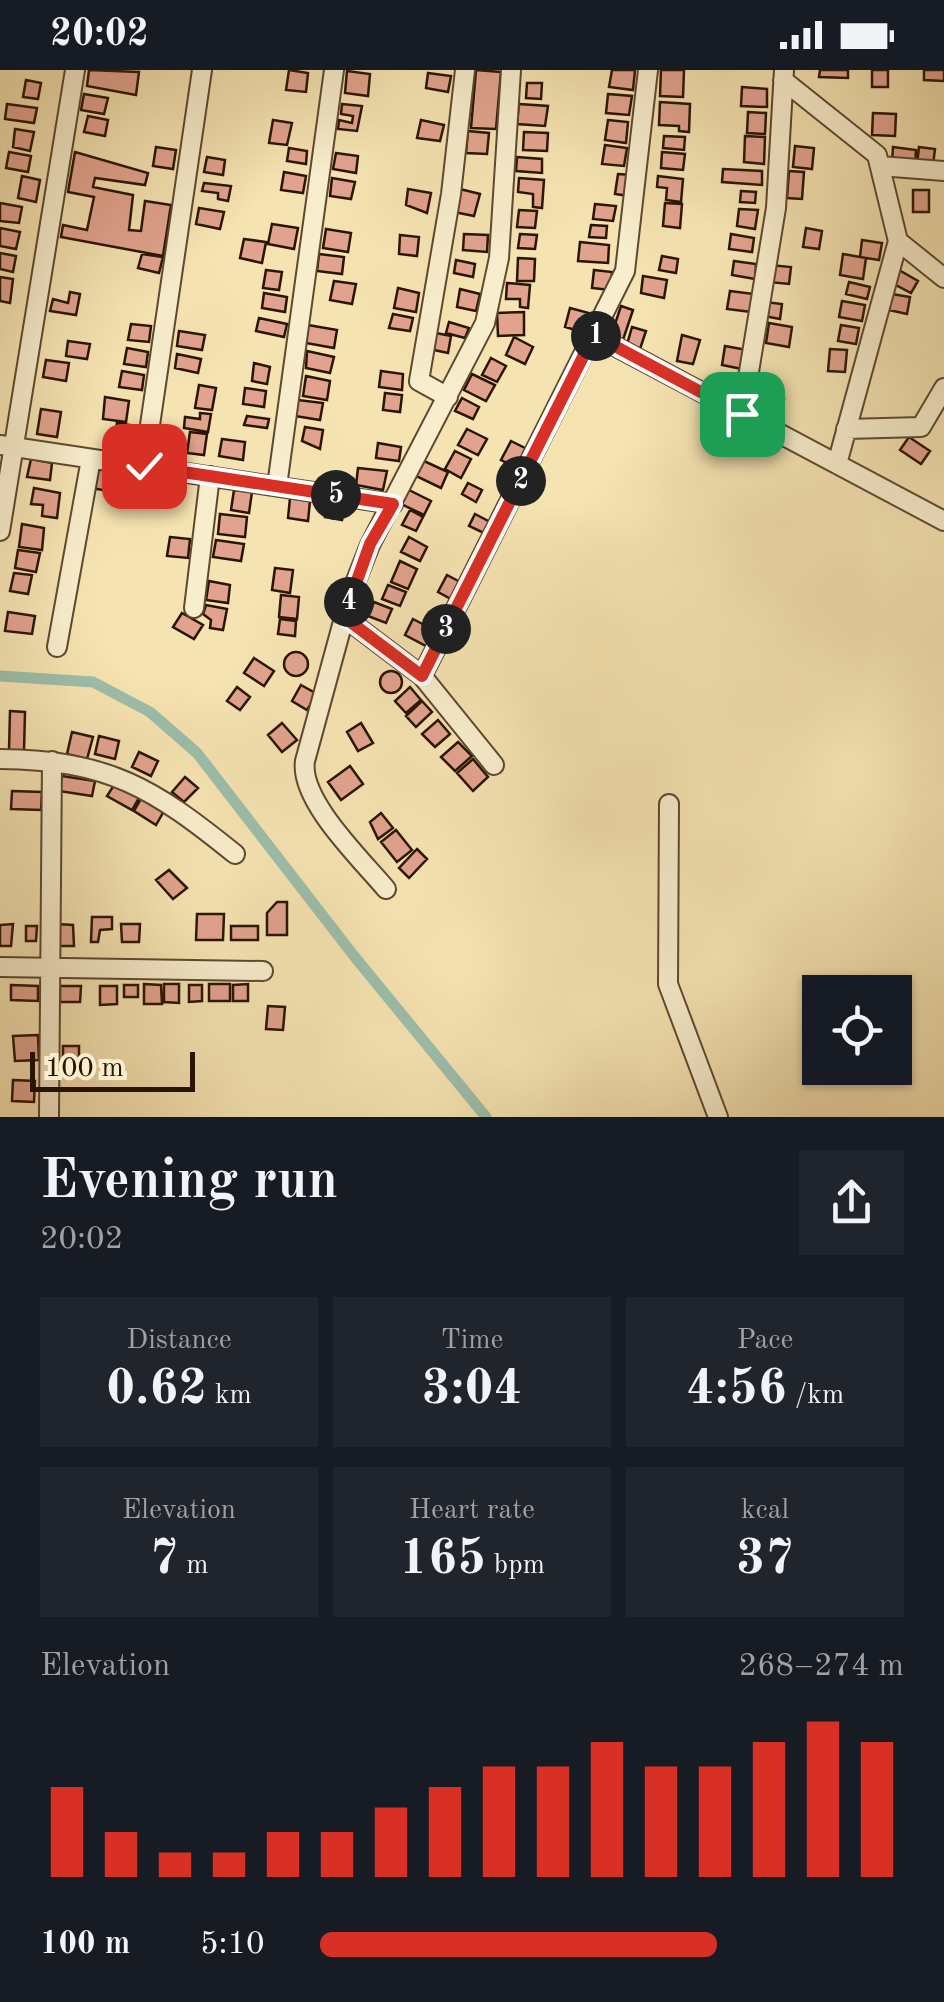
<!DOCTYPE html>
<meta charset="utf-8">
<style>
body{margin:0;font-family:"Old Standard TT",serif;background:#20242c;color:#f1f3f6;height:100vh;display:flex;flex-direction:column;font-size:38px;white-space:nowrap}
*{box-sizing:border-box;margin:0}
p{font-size:32px;color:#9ea1a6}
.icon{flex:none;width:55px;height:55px;fill:none;stroke:currentColor;stroke-width:2;stroke-linecap:round;stroke-linejoin:round}
.map{position:relative;height:1047px;overflow:hidden}
.panel{display:flex;flex-direction:column;background:#171b24;flex:1}
.panel>*{flex:none}
.controls{position:absolute;left:802px;top:905px;display:grid;gap:20px}
.controls a{display:grid;place-items:center;width:110px;height:110px;border-radius:0px;background:#171b24;box-shadow:0 2px 8px #0004;font-size:50px}
.scale{position:absolute;left:30px;bottom:25px;width:165px;box-sizing:border-box;padding-left:10px;border:5px solid #2a1505;border-top:0;font-size:28px;line-height:35px;white-space:nowrap;color:#2a1505;-webkit-text-stroke:8px #f8edcc;paint-order:stroke}
.pin{position:absolute;display:grid;place-items:center;width:85px;height:85px;color:#fff;margin:-42px;border-radius:20px;box-shadow:0 5px 15px #0006}
.km{position:absolute;width:50px;height:50px;margin:-25px;border-radius:50%;background:#222;color:#fff;font-size:28px;line-height:50px;text-align:center}
.round{display:grid;place-items:center;flex:none;width:105px;height:105px;border-radius:0px;background:#20242c}
.overview{display:flex;align-items:center;justify-content:space-between;height:170px;padding:0 40px}
h1{font-size:55px;font-weight:700;line-height:75px}
.metrics{display:grid;grid-template-columns:repeat(3,1fr);gap:15px;height:170px;padding:10px 40px}
.metrics div{display:grid;align-content:center;border-radius:0px;background:#20242c;text-align:center}
.metrics b{font-size:50px;font-weight:700}
.metrics small{font-size:28px;font-weight:400}
.metrics p{font-size:28px}
.chart{height:280px;padding:20px 40px}
.chart p{display:flex;justify-content:space-between}
.chart svg{width:100%;height:180px;margin-top:10px;stroke:#d93025;stroke-width:6}
ul{padding:0 40px;list-style:none;font-size:32px}
li{display:grid;grid-template-columns:160px 120px 1fr;align-items:center;height:75px}
li i{height:25px;border-radius:12px;background:#d93025}
.status{display:flex;justify-content:space-between;align-items:center;height:70px;padding:0 50px;background:#171b24;direction:ltr}
.status svg{height:28px;fill:currentColor}
.map>svg:first-child{display:block}
.lines{fill:none;stroke-linecap:round;stroke-linejoin:round}
.canal{stroke:#9cbeaa;stroke-width:11}
.building{fill:#e2a38e;stroke:#2a1505;stroke-width:2.5}
.minor-casing{stroke:#5d4830;stroke-width:22}
.minor{stroke:#f8edcc;stroke-width:18}
.route-casing{stroke:#fff;stroke-width:20}
.route{stroke:#d93025;stroke-width:12}
</style>
<div class="status"><b>20:02</b><svg viewBox="0 0 49 12"><path d="M0 12V9h3v3zM5 12V6h3v6zM10 12V3h3v9zM15 12V0h3v12zM26 1h20v11H26zM47 4h2v5h-2z"/></svg></div>
<div class="map">
<svg width="944" height="1047" viewBox="0 0 944 1047">
<rect width="100%" height="100%" fill="#f5e3b1"/>
<filter id="stains"><feTurbulence type="fractalNoise" baseFrequency=".002" numOctaves="4"/><feColorMatrix values="0 0 0 0 .2 0 0 0 0 .09 0 0 0 0 .02 0 0 0 .5 -.17"/></filter>
<radialGradient id="worn" r=".72"><stop offset=".6" stop-color="#630" stop-opacity="0"/><stop offset="1" stop-color="#630" stop-opacity=".3"/></radialGradient>
<g class="lines">
<path class="canal" d="M0,606L93,612L150,642L197,683L354,886L486,1047"/>
</g>
<path class="building" d="M89,0L139,2L136,25L87,16Z
M289,0L308,3L306,22L286,20Z
M476,0L501,2L496,59L471,58Z
M612,0H635L633,20L609,17Z
M661,0H684L683,27L660,26Z
M820,0H848V8L819,7Z
M872,0H888V17H872Z
M924,0H944V11L924,10Z
M347,1L370,4L368,26L345,23Z
M428,3L451,6L448,22L426,18Z
M26,10L41,13L38,29L23,27Z
M527,13H542L541,29L526,28Z
M742,17L767,19V37L741,36Z
M84,24L108,28L104,44L81,40Z
M608,24L632,26L629,45L606,43Z
M660,32L690,34L689,62L679,61V56L659,55Z
M7,34L37,38L34,53L5,49Z
M342,34L362,36L357,61L338,59L339,50L352,53L353,46L341,44Z
M519,34L548,36L545,56L517,54Z
M748,42L766,43L765,64L747,63Z
M873,43L896,44L895,66L872,65Z
M88,46L108,50L105,66L84,62Z
M273,50L292,53L287,75L269,73Z
M421,50L444,55L440,71L417,68Z
M608,50L628,52L626,73L605,70Z
M15,59L34,62L30,81L13,77Z
M468,61L489,63L487,84L466,83Z
M524,62L548,63L547,81L523,80Z
M664,66L685,67L684,80L663,78Z
M745,66L765,67L764,94L744,92Z
M605,75L627,78L624,96L602,94Z
M795,76L814,78L812,99L793,97Z
M156,77L176,80L173,99L153,96Z
M893,77L916,80L915,95L892,93Z
M919,77L935,79L933,95L917,94Z
M289,78L307,81L306,94L287,91Z
M9,82L31,86L28,102L6,98Z
M75,82L148,103L145,115L95,108L93,117L133,125L129,160L141,161L145,131L171,135L163,186L61,167L63,155L87,160L94,127L68,122Z
M662,82L685,84L683,100L661,98Z
M336,83L358,86L356,103L333,99Z
M207,87L225,90L223,105L204,102Z
M517,87L542,89V103L516,101Z
M723,99L762,101V115L722,112Z
M789,101L804,102L802,129L787,128Z
M284,102L306,106L303,123L281,120Z
M618,104L632,105L629,126L615,124Z
M22,106L40,110L36,132L18,128Z
M658,106L683,109L681,132L666,130L667,118L657,117Z
M332,108L355,112L351,129L330,126Z
M519,108L544,110L542,138L533,137V124L518,122Z
M204,113L231,116L228,131L218,129V123L202,121Z
M408,119L431,123L427,143L406,135Z
M460,119L480,124L474,146L454,142Z
M913,120H929V142H913Z
M741,121L756,122L755,133L740,132Z
M0,133L22,137L19,153L0,151Z
M665,133L682,134L680,158L663,156Z
M595,134L616,136L613,151L593,149Z
M199,138L224,142L220,159L196,154Z
M739,139L758,140L755,159L737,156Z
M519,140L537,141L535,158L517,157Z
M272,154L298,158L294,179L268,174Z
M591,155L607,156L606,168L589,167Z
M0,158L20,162L16,179L0,176Z
M806,158L822,161L819,179L803,177Z
M326,159L351,163L348,182L323,178Z
M464,164L488,165L487,182L463,180Z
M520,164L537,165L535,179L518,178Z
M731,164L754,168L752,182L729,179Z
M400,165L419,167L417,186L399,184Z
M244,169L266,172L262,193L240,188Z
M862,170L882,173L879,190L860,187Z
M580,172L609,175L608,193L578,191Z
M0,183L16,186L13,202L0,199Z
M142,184L163,187L159,203L138,198Z
M319,184L344,187L342,204L317,201Z
M843,184L866,188L863,209L840,205Z
M662,186L678,189L676,203L659,200Z
M518,188L535,189L534,211H517Z
M456,190L475,194L473,207L454,203Z
M734,191L756,194L755,209L732,205Z
M770,195L791,197L789,214L768,212Z
M266,200L282,202L279,220L263,218Z
M594,200L612,202L611,220L592,218Z
M899,200L918,211L911,223L892,213Z
M643,206L667,210L664,228L641,223Z
M0,207L13,209L10,233L0,231Z
M334,211L356,214L352,234L330,230Z
M849,212L870,217L867,229L846,224Z
M507,213L530,215L528,238L520,237V229H506Z
M398,218L419,223L416,242L394,238Z
M460,219L480,224L476,241L457,237Z
M730,221L754,224L752,242L727,239Z
M70,222L80,224L76,245L50,241L53,229L68,233Z
M264,223L287,227L285,242L262,238Z
M892,224L910,227L907,244L889,240Z
M842,231L865,235L862,251L839,247Z
M765,232L782,234L780,249L764,246Z
M621,236L633,240L623,270L611,266Z
M570,238L589,243L582,262L565,257Z
M524,242V265L498,266L497,243Z
M393,244L413,248L410,261L389,258Z
M259,248L287,254L284,267L256,261Z
M449,252L469,258L465,268L446,263Z
M769,253L792,257L789,277L766,273Z
M131,254L151,256L149,272L128,270Z
M308,255L337,260L334,278L306,273Z
M841,255L859,258L856,274L838,271Z
M632,257L646,261L639,282L626,278Z
M179,261L205,265L202,280L177,276Z
M436,263L451,266L448,283L434,280Z
M682,265L700,270L693,294L677,291Z
M514,267L533,277L525,294L506,285Z
M68,271L90,274L87,289L66,286Z
M725,276L747,280L742,299L722,295Z
M127,278L148,282L146,297L124,294Z
M830,279L847,280L845,302L828,301Z
M307,281L334,287L330,303L306,298Z
M177,284L201,289L198,303L175,298Z
M491,288L506,296L497,312L482,305Z
M46,290L69,293L66,311L43,307Z
M254,293L270,297L267,314L252,311Z
M122,301L144,305L142,320L119,317Z
M381,301L403,304L402,320L379,317Z
M472,304L495,315L486,331L464,320Z
M306,306L330,311L327,330L303,326Z
M199,315L216,318L212,340L195,338Z
M245,318L266,321L264,337L243,334Z
M385,323L402,325L400,342L383,340Z
M766,326L784,329L780,348L763,344Z
M105,327L129,331L126,352L103,349Z
M462,328L479,337L473,349L455,341Z
M298,330L323,333L320,350L295,346Z
M41,339L61,342L57,367L37,364Z
M200,343L211,344L208,362L184,358L185,347L200,349Z
M247,346L269,349L267,358L244,355Z
M117,353L136,356L133,379L114,376Z
M305,357L323,360L320,379L302,371Z
M467,359L487,369L478,385L458,375Z
M190,362L207,364L204,385L187,383Z
M909,367L930,381L921,394L900,380Z
M222,369L245,372L243,390L219,386Z
M511,371L529,380L519,399L501,390Z
M378,373L401,377L399,391L376,388Z
M455,381L471,389L461,408L445,399Z
M31,389L52,393L50,410L27,407Z
M424,391L448,402L441,418L416,406Z
M95,393L105,394L104,402L112,404L109,421L91,418Z
M358,398L387,401L383,420L356,415Z
M468,413L482,420L476,432L462,424Z
M34,418L60,423L57,448L42,446L43,435L31,434Z
M234,420L252,422L249,443L231,440Z
M409,420L431,431L424,445L401,434Z
M290,428L310,431L308,451L288,448Z
M328,432L345,436L342,450L325,447Z
M410,440L423,447L416,461L402,455Z
M220,444L247,447L245,467L218,464Z
M475,444L492,453L486,464L469,456Z
M22,454L44,458L42,480L19,477Z
M170,467L190,469L188,488L167,486Z
M409,467L427,477L420,491L401,482Z
M216,470L244,474L241,491L213,487Z
M18,480L40,483L36,502L15,498Z
M400,491L417,499L408,519L391,512Z
M275,498L293,500L290,523L272,520Z
M14,503L32,505L28,524L10,521Z
M447,505L460,512L451,529L438,522Z
M209,511L230,515L228,533L206,530Z
M388,515L406,522L400,536L382,529Z
M281,525L299,527L297,549L279,547Z
M374,532L392,539L386,553L368,546Z
M206,535L227,539L223,560L210,558L211,550L203,544Z
M8,542L35,546L32,564L5,561Z
M182,543L203,555L194,569L173,557Z
M280,549L296,551L295,566L278,564Z
M413,549L434,560L426,576L405,565Z
M284 594a12 12 0 1 1 24 0a12 12 0 1 1-24 0Z
M254,588L274,601L264,616L244,603Z
M380 612a11 11 0 1 1 22 0a11 11 0 1 1-22 0Z
M301,615L317,624L307,640L292,631Z
M237,617L250,627L240,640L227,631Z
M410,617L421,630L406,643L395,631Z
M422,631L432,642L416,657L406,646Z
M10,641L25,642L24,681L9,680Z
M438,650L450,664L435,677L422,664Z
M282,653L297,670L282,682L268,665Z
M361,653L373,673L358,681L347,662Z
M72,662L93,667L87,689L67,684Z
M99,666L119,671L115,689L95,684Z
M458,672L472,686L455,701L441,687Z
M139,682L158,691L151,706L132,697Z
M473,689L488,707L473,721L457,703Z
M350,696L363,714L341,730L328,712Z
M62,706L95,711L92,726L59,721Z
M185,707L198,718L184,732L172,722Z
M116,712L140,726L132,740L107,726Z
M12,721L42,722L41,740L11,739Z
M142,727L164,741L156,755L134,741Z
M381,743L393,758L378,769L370,752Z
M396,760L412,780L397,792L381,772Z
M417,779L427,789L409,808L399,798Z
M169,800L187,818L173,829L156,810Z
M277,832H287V865H267V843Z
M197,844H224L223,870H196Z
M92,847H112V859L100,860L98,872H91Z
M13,854L11,876H0V855Z
M57,854L73,855L74,876H56Z
M121,854H140L139,872H122Z
M26,856H37L36,871H26Z
M231,856H258V870H231Z
M144,914L161,915L162,934H144Z
M164,914H179V933L164,932Z
M209,914H230V931H209Z
M248,914V931H233V915Z
M11,915L38,916V931L11,930Z
M124,915H138V927H124Z
M189,915H202V931L189,932Z
M60,916H81L80,932H60Z
M100,916H117V934L100,935Z
M268,936L285,937L283,960L266,959Z
M38,965L39,990L15,991L13,966Z
M63,976H79V995H63Z
M13,1010L35,1011L34,1032L12,1031Z"/>
<g class="lines">
<defs>
<path id="minor" d="M783,10L877,85L898,171L944,208
M880,96L944,101
M594,265L944,451
M448,327L419,311L451,124L465,0
M742,344L776,138L784,0
M846,359L921,357L944,318
M0,375L393,434
M837,394L898,171
M144,396L202,0
M277,416L334,0
M0,461L75,0
M194,538L210,406
M344,547L422,606L494,695
M57,577L91,389
M422,606L625,201L648,0
M0,689C109,690 153,718 235,784
M669,734L668,914L718,1047
M386,819C361,789 299,730 305,691L350,526L370,475L485,253L499,188L511,0
M0,897L263,901
M49,1047L52,691"/>
</defs>
<use href="#minor" class="minor-casing"/>
<use href="#minor" class="minor"/>
</g>
<g class="lines">
<defs>
<path id="route" d="M144,396L393,434L370,474L344,547L422,606L594,265L742,344"/>
</defs>
<use href="#route" class="route-casing"/>
<use href="#route" class="route"/>
</g>
<rect width="100%" height="100%" filter="url(#stains)"/>
<rect width="100%" height="100%" fill="url(#worn)"/>
</svg>
<div class="controls">
<a><svg class="icon" aria-label="locate" viewBox="0 0 24 24"><circle cx="12" cy="12" r="6"/><path d="M12 2v4M12 18v4M2 12h4M18 12h4"/></svg></a>
</div>
<div class="scale">100 m</div>
<div class="pin" style="left:742px;top:344px;background:#1e9e55"><svg class="icon" aria-label="arrive" viewBox="0 0 24 24"><path d="M6 21V4h12l-3 4 3 4H6"/></svg></div>
<div class="pin" style="left:144px;top:396px;background:#d93025"><svg class="icon" aria-label="check" viewBox="0 0 24 24"><path d="M5 12l5 5 9-10"/></svg></div>
<b class="km" style="left:596px;top:266px">1</b>
<b class="km" style="left:521px;top:411px">2</b>
<b class="km" style="left:446px;top:559px">3</b>
<b class="km" style="left:349px;top:532px">4</b>
<b class="km" style="left:336px;top:425px">5</b>
</div>
<section class="panel">
<div class="overview"><div><h1>Evening run</h1><p>20:02</p></div><a class="round"><svg class="icon" aria-label="share" viewBox="0 0 24 24"><path d="M12 15V3M7 8l5-5 5 5M5 13v7h14v-7"/></svg></a></div>
<div class="metrics">
<div><p>Distance</p><b>0.62<small> km</small></b></div>
<div><p>Time</p><b>3:04</b></div>
<div><p>Pace</p><b>4:56<small> /km</small></b></div>
</div>
<div class="metrics">
<div><p>Elevation</p><b>7<small> m</small></b></div>
<div><p>Heart rate</p><b>165<small> bpm</small></b></div>
<div><p>kcal</p><b>37</b></div>
</div>
<div class="chart"><p><span>Elevation</span>268–274 m</p>
<svg viewBox="0 0 160 44" preserveAspectRatio="none"><path d="M5 44V22M15 44V33M25 44V38M35 44V38M45 44V33M55 44V33M65 44V27M75 44V22M85 44V17M95 44V17M105 44V11M115 44V17M125 44V17M135 44V11M145 44V6M155 44V11"/></svg>
</div>
<ul>
<li><b>100 m</b>5:10<i style="width:68%"></i></li>
</ul>
</section>
